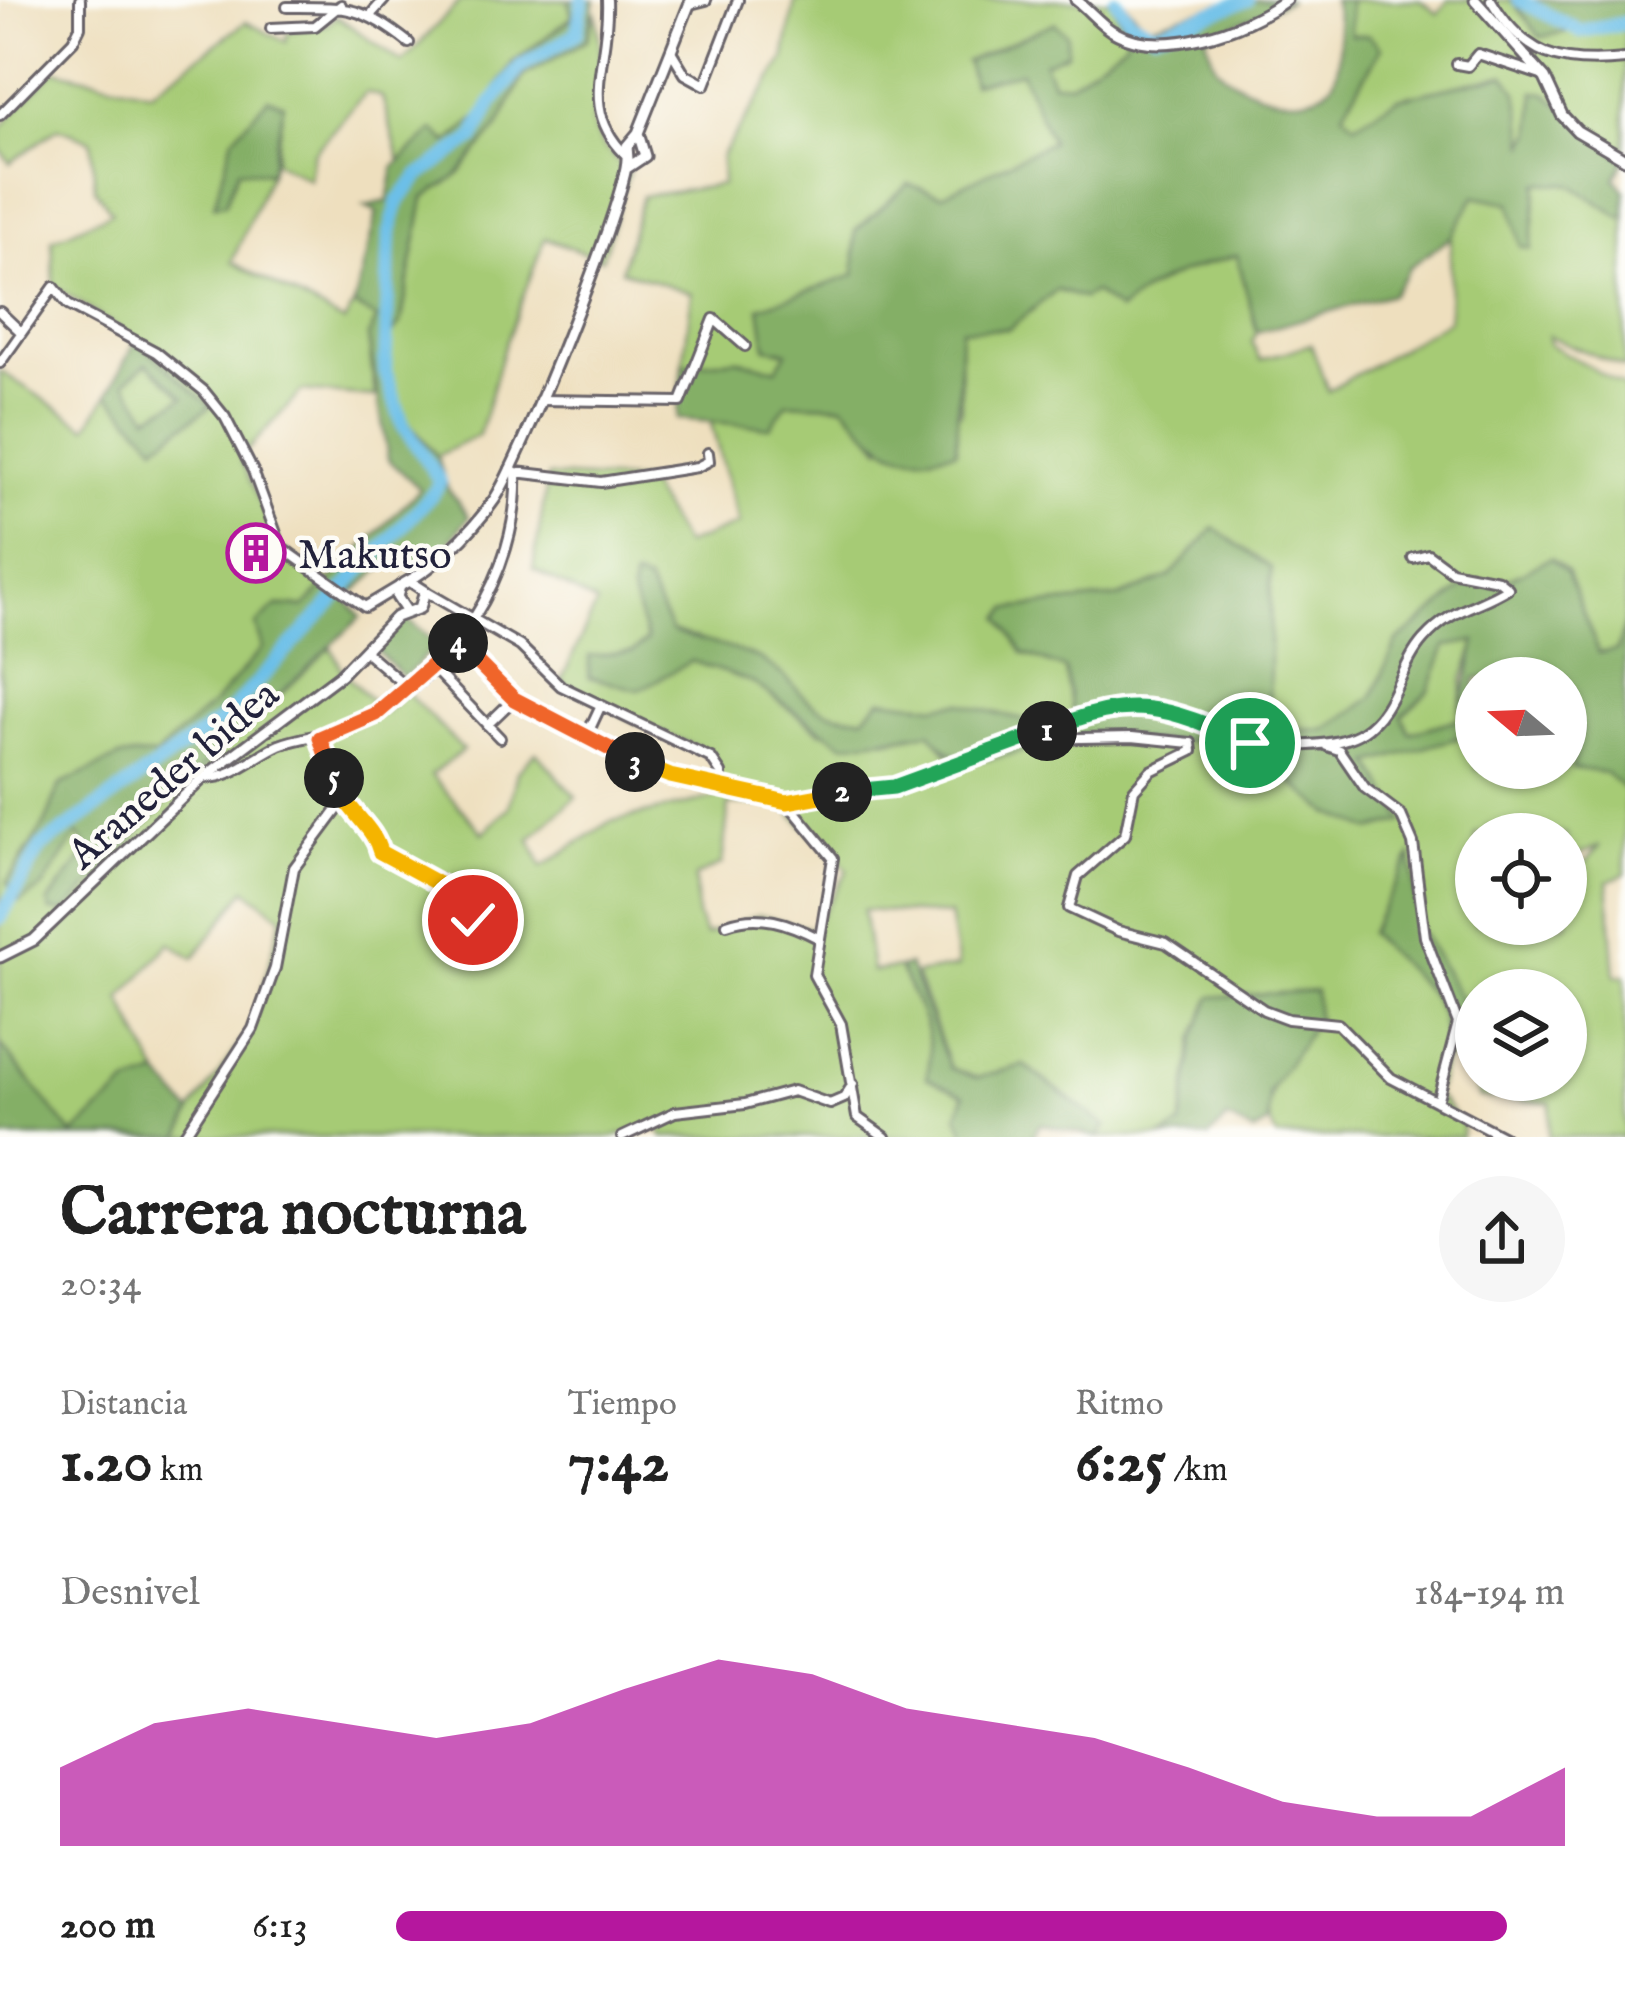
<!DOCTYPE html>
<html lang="es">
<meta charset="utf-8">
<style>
body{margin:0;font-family:"IM FELL English",serif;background:#f6f6f6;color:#222;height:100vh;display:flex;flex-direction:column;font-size:45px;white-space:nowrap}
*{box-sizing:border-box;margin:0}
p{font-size:39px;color:#767676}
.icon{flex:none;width:66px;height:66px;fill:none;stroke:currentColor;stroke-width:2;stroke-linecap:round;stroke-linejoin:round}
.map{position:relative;height:1137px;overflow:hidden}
.drawer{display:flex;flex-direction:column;background:#fff;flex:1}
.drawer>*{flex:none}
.needle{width:78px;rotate:289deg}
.buttons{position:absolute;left:1455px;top:657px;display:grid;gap:24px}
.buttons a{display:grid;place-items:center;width:132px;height:132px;border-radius:50%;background:#fff;box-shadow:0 3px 9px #0004;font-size:60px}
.pin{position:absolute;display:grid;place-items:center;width:102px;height:102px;color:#fff;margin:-51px;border:6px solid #fff;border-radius:50%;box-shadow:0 3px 12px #0007}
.km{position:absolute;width:60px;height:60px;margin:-30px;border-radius:50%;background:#222;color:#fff;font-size:33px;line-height:60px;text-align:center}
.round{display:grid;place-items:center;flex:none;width:126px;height:126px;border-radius:63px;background:#f6f6f6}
.headline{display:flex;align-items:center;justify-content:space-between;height:204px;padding:0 60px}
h1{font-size:66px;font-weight:800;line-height:90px}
.stats{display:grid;grid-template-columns:repeat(3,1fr);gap:18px;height:204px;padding:12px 60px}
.stats div{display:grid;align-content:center}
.stats b{font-size:60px;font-weight:800}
.stats small{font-size:33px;font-weight:400}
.stats p{font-size:33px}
.chart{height:336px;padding:24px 60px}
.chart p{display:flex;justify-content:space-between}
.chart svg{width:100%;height:216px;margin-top:12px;fill:#b5179e;opacity:.7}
ul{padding:0 60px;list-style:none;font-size:39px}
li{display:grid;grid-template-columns:192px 144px 1fr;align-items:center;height:90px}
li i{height:30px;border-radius:15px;background:#b5179e}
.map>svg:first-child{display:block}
.green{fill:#a6cb75;stroke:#647658;stroke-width:3;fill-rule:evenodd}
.forest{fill:#84af66;stroke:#536850;stroke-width:3;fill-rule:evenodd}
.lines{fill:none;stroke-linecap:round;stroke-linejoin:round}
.river{stroke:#6cbfe8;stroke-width:14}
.minor-casing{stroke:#696469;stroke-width:14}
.tertiary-casing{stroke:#696469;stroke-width:15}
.minor{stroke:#fff;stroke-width:8}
.tertiary{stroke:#fff;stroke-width:9}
.split-1-casing{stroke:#fff;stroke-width:24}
.split-2-casing{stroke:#fff;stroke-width:24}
.split-3-casing{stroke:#fff;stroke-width:24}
.split-4-casing{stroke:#fff;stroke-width:24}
.split-5-casing{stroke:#fff;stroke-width:24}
.split-6-casing{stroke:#fff;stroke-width:24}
.split-1{stroke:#22a559;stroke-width:15}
.split-2{stroke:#22a559;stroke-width:15}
.split-3{stroke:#f5b400;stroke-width:15}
.split-4{stroke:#f0652b;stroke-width:15}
.split-5{stroke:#f0652b;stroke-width:15}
.split-6{stroke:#f5b400;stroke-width:15}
.labels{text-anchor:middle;stroke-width:9;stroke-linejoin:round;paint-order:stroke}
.poi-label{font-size:42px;fill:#22223b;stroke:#fdfcf7;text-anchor:start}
.street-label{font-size:42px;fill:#22223b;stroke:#fdfcf7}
</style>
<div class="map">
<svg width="1625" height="1137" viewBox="0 0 1625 1137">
<rect width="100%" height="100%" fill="#fdfcf7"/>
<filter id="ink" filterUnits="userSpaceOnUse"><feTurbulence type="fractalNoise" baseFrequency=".00833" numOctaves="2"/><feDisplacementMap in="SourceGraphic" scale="24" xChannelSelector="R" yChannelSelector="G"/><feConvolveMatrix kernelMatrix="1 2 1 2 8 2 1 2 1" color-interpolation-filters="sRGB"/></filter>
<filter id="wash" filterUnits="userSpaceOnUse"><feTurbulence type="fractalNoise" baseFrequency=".004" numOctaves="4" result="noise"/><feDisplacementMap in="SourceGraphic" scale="48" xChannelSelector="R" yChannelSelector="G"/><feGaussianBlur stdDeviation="2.7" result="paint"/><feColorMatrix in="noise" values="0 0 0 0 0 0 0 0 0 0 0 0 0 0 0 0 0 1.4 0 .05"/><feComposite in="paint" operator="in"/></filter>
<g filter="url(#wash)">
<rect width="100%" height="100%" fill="#eedfbe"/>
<path class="green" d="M461,0H569L572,17L512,63L479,117L447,143L434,131L400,161L382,97L366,92L313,153L309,179L275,162L283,104L233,138L225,204L239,168L270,173L232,262L344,322L354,305L378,319L368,336L375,397L302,391L240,458L279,547L331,582L304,607L278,606L264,647L215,702L156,755L120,757L60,785L46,822L7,882L77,833L90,849L48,902L66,911L168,801L331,647L344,673L384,713L406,692L463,750L431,775L483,833L509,807L517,772L536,752L576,797L530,839L542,867L609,822L719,797L711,752L635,722L561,681L597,604L533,569L548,476L646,481L684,545L739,524L710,420L770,427L787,403L845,405L881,448L961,413L960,329H1009L1056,290L1083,298L1093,292L1119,311C1155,279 1192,268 1237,255L1257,332L1252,342L1260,360L1311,344L1328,391L1449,320L1451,237L1474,196L1511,202L1521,246L1530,249L1538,183L1570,184L1620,217L1625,214V368L1548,336L1549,344L1625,387V624L1617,650L1599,654L1567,572L1550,558L1397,642L1372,698L1325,730L1268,729L1271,568L1214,529L1169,577L1120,597L1010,609L1023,653L1065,669L1073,715L1070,741H1200L1248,772L1284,776L1329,813L1370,762L1468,735L1476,710V768H1566V713C1590,737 1600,768 1625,790V874L1608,881L1615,976H1625V1137H1548L1551,1103L1479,1097L1469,1059V1013L1419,927L1411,859L1369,933C1426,989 1465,1008 1436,1094L1463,1125L1461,1137H1277C1250,1097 1294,1054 1317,1020L1194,1039L1181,1127L1161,1137H1098L1106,1126L950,1068L916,974L958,967L949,915L863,910L872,971L899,968L928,1025L932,1057L964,1095L959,1116L967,1137H663L656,1124L614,1137H181L191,1112L252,1027L282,917L246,889L194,958L170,943L121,999L159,1075L128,1085L73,1135L0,1044V371L87,427L108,394L156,444L210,406L136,340L54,286L52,240L112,212L95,189L91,140L58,128L10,163L0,149V128L54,70L151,92L246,22L286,42L287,32L329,24L336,16L402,62ZM647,582L670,631C698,641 735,647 761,660C807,685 797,715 864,717L881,699L936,706L960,703L948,755L931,732L889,740L820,731L752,682L692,661L633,652L647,640L631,592ZM729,804H782L848,870L812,929L759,915L705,935L697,916L695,877L722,864ZM1488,826L1518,834H1566V861L1600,845L1566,885V924H1476V834H1487ZM1476,990H1566V1080H1476Z
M795,0H1110L1127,32L1125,44L1070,83L1052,82L1043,62L1055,23L967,61L1021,71L1051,142L942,196L908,185L855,231V275L776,370L737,359L683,365L692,293L621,270L642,196L722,185L721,157L784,60Z
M1349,0H1419L1438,14L1448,0H1511L1541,37L1625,20V160L1535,93L1533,132L1526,147L1518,93L1504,75L1399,98L1355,125L1343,113L1381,49L1351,36Z
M596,11L602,60L592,121L602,145L629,173L602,259L545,238L503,350L479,435L437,456L394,406L386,341L401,323L424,198L456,176L497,129L523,76L587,40Z
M147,362L185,397L148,416L125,382Z
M1477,641L1464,676L1459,719L1409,733L1402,716L1428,692L1446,646Z"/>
<path class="forest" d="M569,0H595L587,39L523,76L497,128L457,176L424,198L401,323L386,341L394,406L437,456L448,489L469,517L432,563L390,561L346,599L361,617L168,801L66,912L51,911L48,903L89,849L78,834L42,888L19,902L7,882L46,822L60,785L120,757L156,755L215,702L263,648L256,625L277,606L304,607L420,489L388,459L368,336L377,319L354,305L377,212L365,206L388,201L394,167L434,130L448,143L479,117L512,63L572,18Z
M1110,0H1122L1147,26L1237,0H1290L1206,37C1209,45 1211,57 1215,64C1233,91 1300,111 1326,90C1346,75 1339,21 1333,0H1349L1351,35H1369L1381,48L1343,113L1355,124L1399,98L1505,75L1518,93L1526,144L1533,132L1535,92L1546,93L1625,160L1615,178L1625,191V214L1621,217L1570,184L1538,183L1531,249L1521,247L1510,203L1475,196L1451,237L1410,267L1392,294L1257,332L1237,255C1192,268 1154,279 1119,311L1094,292L1083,298L1056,290L1009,329H961L956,451C894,465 883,450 844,405L787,403L770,427L677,419L683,365L737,359L776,369L787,352L766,347L760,307L855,275V232L908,184L942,195L1051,142L1021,72L973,84L967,62L1054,23L1067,34V53L1044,63L1052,82L1070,83L1125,43L1127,32Z
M1511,0H1625V20L1540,37Z
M268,98L284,104L270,173L239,169L225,204L214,205L233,138Z
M136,340L211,406L156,445L108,394ZM147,363L184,397L149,416L125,382Z
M1214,528L1271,568L1269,729L1325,730L1372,698L1397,642L1465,586L1498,584L1551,558L1567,572L1599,653L1617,650L1625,624V790L1606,773L1572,768L1581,729L1566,713V678H1476V710L1468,735L1371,763L1404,821L1371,830L1329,813L1284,776L1248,773L1200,741H1070L1061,728L1073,715L1065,669L1023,653L1001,618L1009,609L1120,597L1169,577ZM1476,641L1459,719L1410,733L1402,716L1428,692L1446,646Z
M634,578L647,582L671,631C698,641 735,647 761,660C807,685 797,715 864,717L881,699L936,706L960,703L1038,724L1032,749C985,759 963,775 930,732L843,744L752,682L692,661L639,690L589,677V656L633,652L647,640L631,591Z
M408,620L437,644L404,678L375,649L398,622Z
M1411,856L1419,927L1469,1013V1059H1448L1439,1002L1369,933Z
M909,965L950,1068L977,1078L1024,1065L1106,1126L1098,1137L1040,1124L1033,1137H967L958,1115L964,1095L927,1078C937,1035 918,1005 899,968Z
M1315,991L1317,1020L1269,1092L1268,1124L1254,1132L1227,1119L1209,1137H1161L1181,1126L1194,1039L1211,997Z
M0,1044L73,1135L128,1085L159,1075L191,1112L181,1137H0Z"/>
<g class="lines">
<path class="river" d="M1116,0L1130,20L1155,33L1247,0
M1519,0L1580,31L1625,23
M0,918L41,847L225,717L434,492L440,481L403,425L385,371L390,232L399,200L419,176L474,138L490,106L521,66L577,33L583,0"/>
</g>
</g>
<g filter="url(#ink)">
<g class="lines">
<defs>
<path id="minor" d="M607,0C610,63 577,106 625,154
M1491,0C1524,56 1561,66 1625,59
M690,4L706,0
M287,7C347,7 361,5 409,43
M373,12L384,0
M271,28L315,26L341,5
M671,51L685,74L705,85L738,0
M1457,64L1468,66L1478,54L1541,75
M0,115L73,41L80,27V0
M0,312L21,332
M0,363L54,287L68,305L156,352L204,391L225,417L253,471L281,547L365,607L400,586
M540,400L681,402L714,319L745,346
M516,472L601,482L697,467L709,461L708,453
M425,591L520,646L561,686L711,758L721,773V787
M455,641L514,699L643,767L787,802L894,787L1029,739L1132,737L1191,743L1192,751L1151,771L1134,790L1125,835L1078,876L1069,908L1118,931L1166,943L1264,1010L1288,1019L1338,1024L1391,1078L1504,1137
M365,651L407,687
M431,666L500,738
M487,725L514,699
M1036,736C1074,718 1108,701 1151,706C1214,713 1233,751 1309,745C1326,744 1348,741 1362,732C1395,712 1399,667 1423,640C1452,607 1476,608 1508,588L1498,580L1451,571L1428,554L1413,558
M586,737L600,707
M1327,746L1339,750L1365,788L1401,815L1413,843L1425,937L1458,1023L1437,1102
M204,777C229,781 256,755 279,745C305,735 332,736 358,723C451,678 520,574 516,472L510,469
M787,802L833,858L814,975L841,1024L857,1117L885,1137
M344,804L375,835L386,857C416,871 467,881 473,920
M727,924C759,912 789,923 818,938
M183,1137L253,1029L275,968L294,868L343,802L320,738
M622,1137L675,1112L745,1104L793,1091L830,1104L844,1098L853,1084"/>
<path id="tertiary" d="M1076,0C1088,9 1099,23 1112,31C1161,60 1245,30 1286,0
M1475,0L1545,78L1562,115L1577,131L1625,159
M628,159L627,146L638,133L691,0
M627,168L645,156L638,133
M405,609L397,597L400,586C438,565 468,537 494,500C519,464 628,195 627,158
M0,957L34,940L204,777L340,675L396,617L420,608L425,591L411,582"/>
</defs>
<use href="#minor" class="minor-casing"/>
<use href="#tertiary" class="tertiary-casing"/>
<use href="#minor" class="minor"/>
<use href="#tertiary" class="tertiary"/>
</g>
</g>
<g class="lines" filter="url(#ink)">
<defs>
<path id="split-1" d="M1047,731C1134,692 1166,707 1250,743"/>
<path id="split-2" d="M842,792L894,787L1047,731"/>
<path id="split-3" d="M635,762L670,776L787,802L842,792"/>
<path id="split-4" d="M458,643L514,699L635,762"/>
<path id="split-5" d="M334,778L320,738L376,714L458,643"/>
<path id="split-6" d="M334,778C347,813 374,826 380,852L463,897L473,920"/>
</defs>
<use href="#split-1" class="split-1-casing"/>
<use href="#split-2" class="split-2-casing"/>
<use href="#split-3" class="split-3-casing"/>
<use href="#split-4" class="split-4-casing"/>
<use href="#split-5" class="split-5-casing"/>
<use href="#split-6" class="split-6-casing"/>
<use href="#split-1" class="split-1"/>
<use href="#split-2" class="split-2"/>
<use href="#split-3" class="split-3"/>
<use href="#split-4" class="split-4"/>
<use href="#split-5" class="split-5"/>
<use href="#split-6" class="split-6"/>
</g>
<defs>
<symbol id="building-ring" viewBox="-11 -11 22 22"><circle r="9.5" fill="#fdfcf7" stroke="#b5179e" stroke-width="1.5"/><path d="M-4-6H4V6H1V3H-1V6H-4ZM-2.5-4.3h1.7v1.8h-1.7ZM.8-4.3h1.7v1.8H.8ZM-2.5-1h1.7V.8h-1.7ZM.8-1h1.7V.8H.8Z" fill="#b5179e"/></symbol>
</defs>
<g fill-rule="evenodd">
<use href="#building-ring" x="223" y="520" width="66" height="66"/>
</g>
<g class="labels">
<g class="poi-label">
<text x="298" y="568">Makutso</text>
</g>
<g class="street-label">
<text transform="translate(172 773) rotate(-41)" y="15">Araneder bidea</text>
</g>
</g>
</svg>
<div class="buttons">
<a><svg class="needle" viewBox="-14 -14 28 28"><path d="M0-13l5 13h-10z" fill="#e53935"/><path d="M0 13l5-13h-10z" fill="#767676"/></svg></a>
<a><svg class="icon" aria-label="locate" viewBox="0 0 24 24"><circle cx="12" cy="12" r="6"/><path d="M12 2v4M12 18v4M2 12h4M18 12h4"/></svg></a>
<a><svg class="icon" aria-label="layers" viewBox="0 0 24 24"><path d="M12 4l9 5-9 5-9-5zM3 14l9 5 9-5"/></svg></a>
</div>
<div class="pin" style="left:1250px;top:743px;background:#1e9e55"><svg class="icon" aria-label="arrive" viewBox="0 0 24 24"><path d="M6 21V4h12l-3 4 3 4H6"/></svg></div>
<div class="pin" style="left:473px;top:920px;background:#d93025"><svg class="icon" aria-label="check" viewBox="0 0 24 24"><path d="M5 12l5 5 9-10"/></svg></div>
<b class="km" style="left:1047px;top:731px">1</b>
<b class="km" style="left:842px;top:792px">2</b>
<b class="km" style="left:635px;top:762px">3</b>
<b class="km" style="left:458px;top:643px">4</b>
<b class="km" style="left:334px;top:778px">5</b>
</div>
<section class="drawer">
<div class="headline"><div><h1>Carrera nocturna</h1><p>20:34</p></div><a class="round"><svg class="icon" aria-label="share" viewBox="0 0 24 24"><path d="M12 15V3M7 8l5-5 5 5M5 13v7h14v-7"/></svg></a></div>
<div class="stats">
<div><p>Distancia</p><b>1.20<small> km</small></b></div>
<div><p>Tiempo</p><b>7:42</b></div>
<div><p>Ritmo</p><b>6:25<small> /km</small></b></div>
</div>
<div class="chart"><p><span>Desnivel</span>184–194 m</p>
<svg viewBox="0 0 160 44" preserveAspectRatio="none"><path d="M0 44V28L10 19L20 16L30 19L40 22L50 19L60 12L70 6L80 9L90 16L100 19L110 22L120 28L130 35L140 38L150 38L160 28V44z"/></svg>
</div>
<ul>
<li><b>200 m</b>6:13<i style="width:95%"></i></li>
</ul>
</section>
